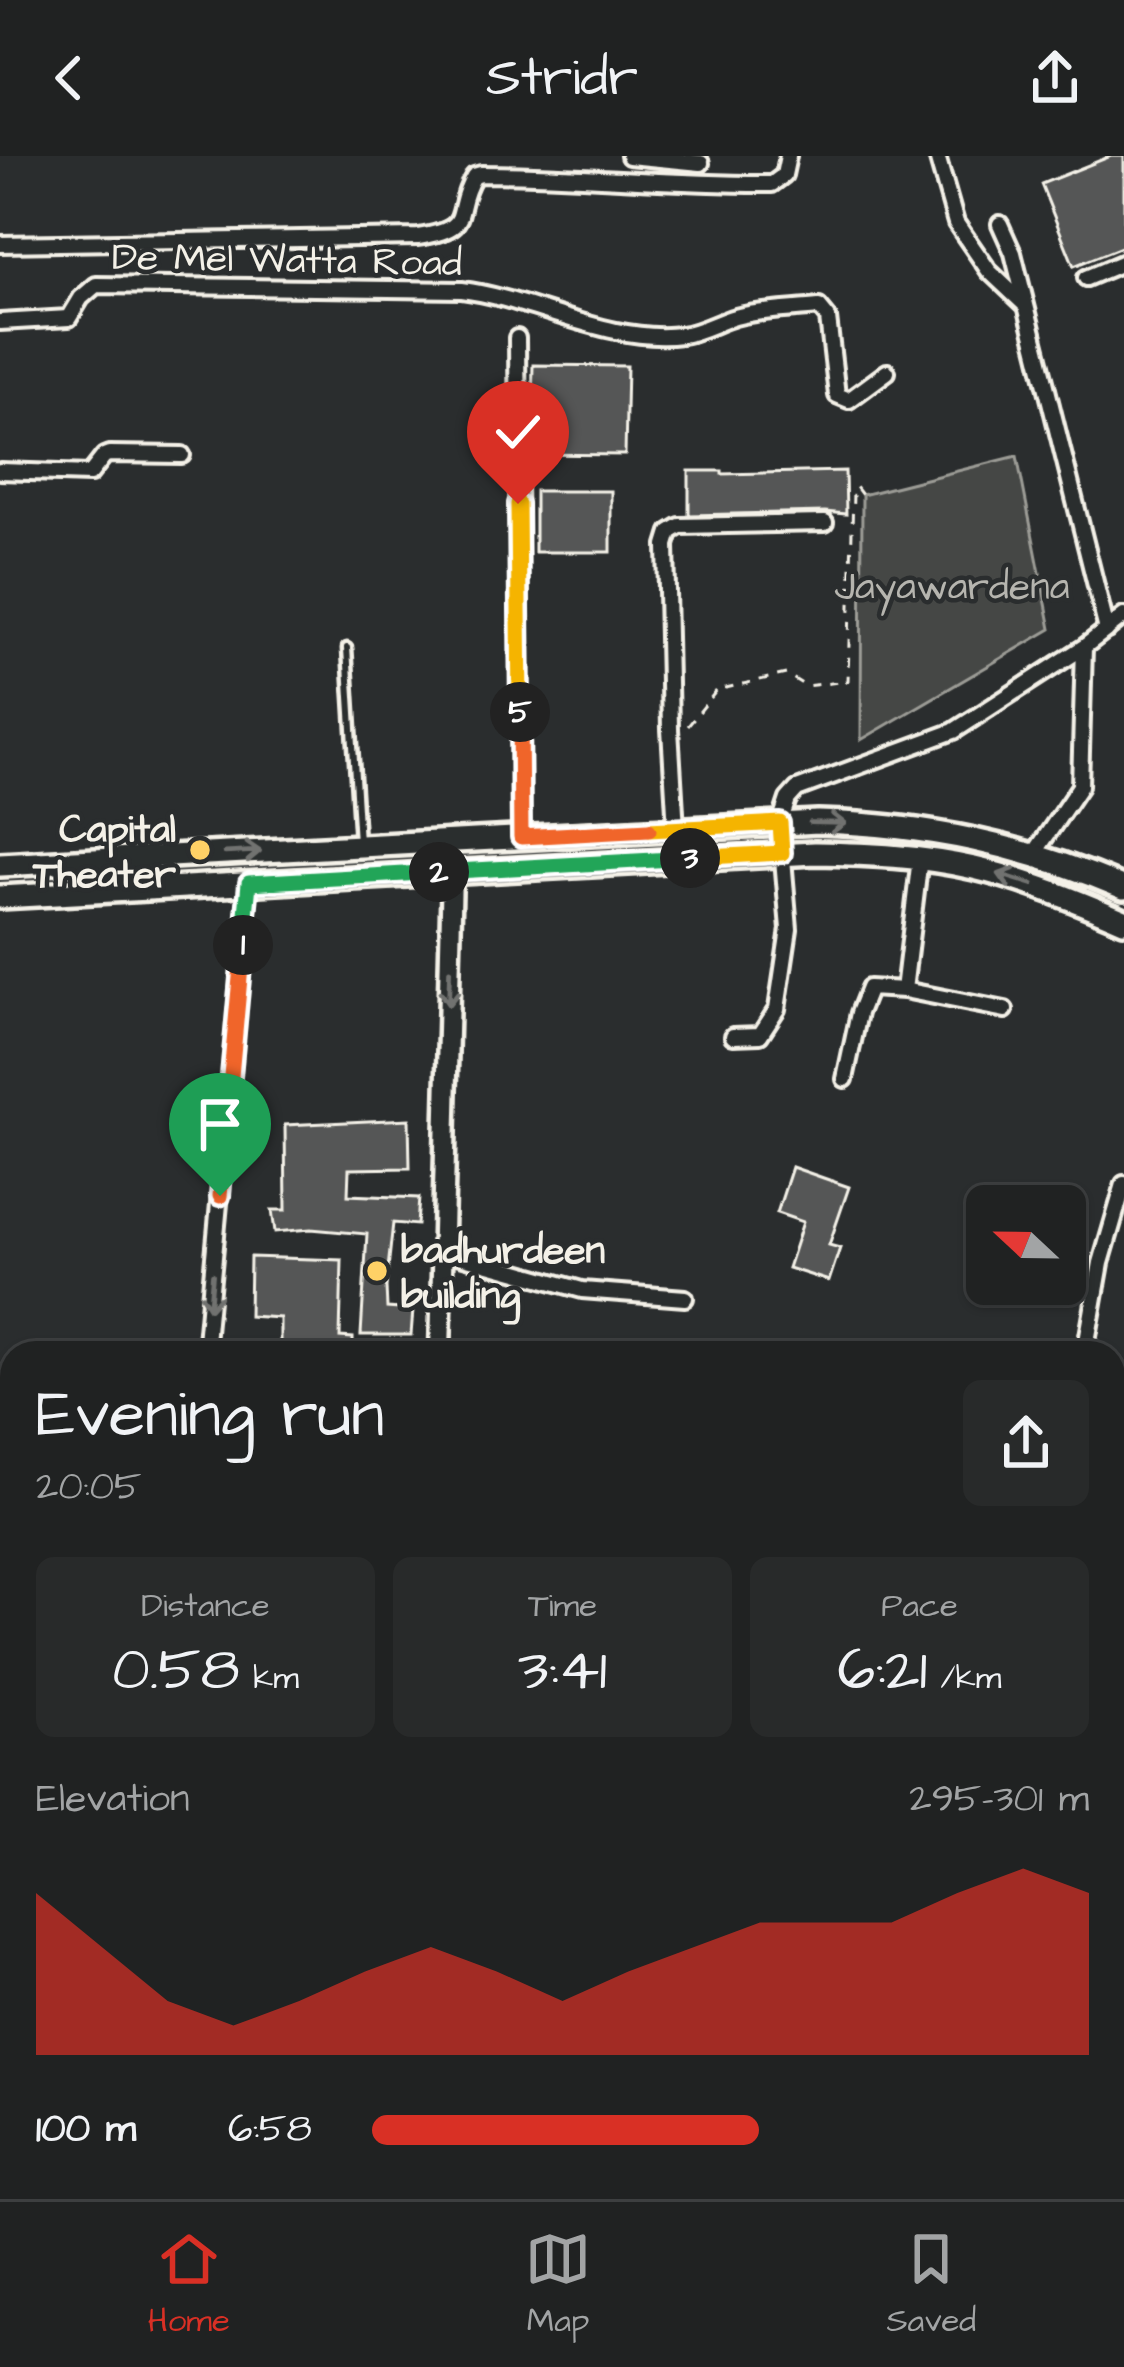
<!DOCTYPE html>
<meta charset="utf-8">
<style>
body{margin:0;font-family:"Architects Daughter",sans-serif;background:#282a2a;color:#f1f3f6;height:100vh;display:flex;flex-direction:column;font-size:45px;white-space:nowrap}
*{box-sizing:border-box;margin:0}
p{font-size:39px;color:#a2a4a5}
.icon{flex:none;width:66px;height:66px;fill:none;stroke:currentColor;stroke-width:2;stroke-linecap:round;stroke-linejoin:round}
.map{position:relative;flex:1;overflow:hidden}
.side{position:absolute;left:0px;top:1185px;width:1125px;height:858px;display:flex;flex-direction:column;background:#202222;border-radius:36px 36px 0 0;box-shadow:0 3px 9px #0004,0 0 0 3px #3d3f40}
.side>*{flex:none}
.needle{width:78px;rotate:292deg}
.tools{position:absolute;left:966px;top:1029px;display:grid;gap:24px}
.tools a{display:grid;place-items:center;width:120px;height:120px;border-radius:18px;background:#202222;box-shadow:0 3px 9px #0004,0 0 0 3px #3d3f40;font-size:60px}
.pin{position:absolute;display:grid;place-items:center;width:102px;height:102px;color:#fff;margin:-123px -51px;border-radius:50% 50% 50% 0;rotate:-45deg;box-shadow:0 0 12px #0007}
.pin .icon{rotate:45deg}
.km{position:absolute;width:60px;height:60px;margin:-30px;border-radius:50%;background:#222;color:#fff;font-size:33px;line-height:60px;text-align:center}
.round{display:grid;place-items:center;flex:none;width:126px;height:126px;border-radius:18px;background:#282a2a}
.summary{display:flex;align-items:center;justify-content:space-between;height:204px;padding:0 36px}
h1{font-size:66px;font-weight:600;line-height:90px}
.metrics{display:grid;grid-template-columns:repeat(3,1fr);gap:18px;height:204px;padding:12px 36px}
.metrics div{display:grid;align-content:center;border-radius:18px;background:#282a2a;text-align:center}
.metrics b{font-size:60px;font-weight:600}
.metrics small{font-size:33px;font-weight:400}
.metrics p{font-size:33px}
.chart{height:336px;padding:24px 36px}
.chart p{display:flex;justify-content:space-between}
.chart svg{width:100%;height:216px;margin-top:12px;fill:#d93025;opacity:.7}
ul{padding:0 36px;list-style:none;font-size:39px}
li{display:grid;grid-template-columns:192px 144px 1fr;align-items:center;height:90px}
li i{height:30px;border-radius:15px;background:#d93025}
header{display:flex;justify-content:space-between;align-items:center;height:156px;padding:0 36px;background:#202222;font-size:54px;font-weight:600}
.tab-bar{display:flex;justify-content:space-around;align-items:center;height:168px;border-top:3px solid #3d3f40;background:#202222;font-size:33px;color:#a2a4a5}
.tab-bar a{display:grid;justify-items:center;gap:6px}
.tab-bar .on{color:#d93025}
.map>svg:first-child{display:block}
.green{fill:#444645;stroke:#9c9c96;stroke-width:3}
.building{fill:#555756;stroke:#f4f1e8;stroke-width:3}
.lines{fill:none;stroke-linecap:round;stroke-linejoin:round}
.lane-casing{stroke:#f4f1e8;stroke-width:15}
.street-casing{stroke:#f4f1e8;stroke-width:22}
.secondary-casing{stroke:#f4f1e8;stroke-width:27}
.primary-casing{stroke:#f4f1e8;stroke-width:30}
.path{stroke:#f4f1e8;stroke-width:3;stroke-dasharray:9 9;stroke-linecap:butt}
.lane{stroke:#2a2d2e;stroke-width:6}
.street{stroke:#2a2d2e;stroke-width:14}
.secondary{stroke:#2a2d2e;stroke-width:18}
.primary{stroke:#2a2d2e;stroke-width:21}
.oneway{stroke:#71726f}
.split-1-casing{stroke:#fff;stroke-width:24}
.split-2-casing{stroke:#fff;stroke-width:24}
.split-3-casing{stroke:#fff;stroke-width:24}
.split-4-casing{stroke:#fff;stroke-width:24}
.split-5-casing{stroke:#fff;stroke-width:24}
.split-6-casing{stroke:#fff;stroke-width:24}
.split-1{stroke:#f0652b;stroke-width:15}
.split-2{stroke:#22a559;stroke-width:15}
.split-3{stroke:#22a559;stroke-width:15}
.split-4{stroke:#f5b400;stroke-width:15}
.split-5{stroke:#f0652b;stroke-width:15}
.split-6{stroke:#f5b400;stroke-width:15}
.poi-dot{fill:#ffd166;stroke:#2a2d2e;stroke-width:4.5}
.labels{text-anchor:middle;stroke-width:9;stroke-linejoin:round;paint-order:stroke}
.street-label{font-size:39px;fill:#f4f1e8;stroke:#2a2d2e}
.park-label{font-size:39px;fill:#b6b5af;stroke:#2a2d2e}
.poi-label{font-size:39px;font-weight:bold;fill:#f4f1e8;stroke:#2a2d2e;text-anchor:end}
</style>
<header><svg class="icon" aria-label="back" viewBox="0 0 24 24"><path d="M15 5l-7 7 7 7"/></svg>Stridr<svg class="icon" aria-label="share" viewBox="0 0 24 24"><path d="M12 15V3M7 8l5-5 5 5M5 13v7h14v-7"/></svg></header>
<div class="map">
<svg width="1124" height="2043" viewBox="0 0 1124 2043">
<rect width="100%" height="100%" fill="#2a2d2e"/>
<filter id="ink" filterUnits="userSpaceOnUse"><feTurbulence type="fractalNoise" baseFrequency=".00833" numOctaves="2"/><feDisplacementMap in="SourceGraphic" scale="24" xChannelSelector="R" yChannelSelector="G"/><feConvolveMatrix kernelMatrix="1 2 1 2 8 2 1 2 1" color-interpolation-filters="sRGB"/></filter>
<g filter="url(#ink)">
<path class="green" d="M1017,300L1051,473L861,584L862,339Z"/>
<path class="building" d="M1111,0H1124V90L1074,110L1041,28Z
M533,209L627,210L625,299L531,298Z
M689,315H722V318L845,315L846,358L825,356L689,359Z
M535,335H611V396H535Z
M409,963L410,1012L349,1013L348,1039L419,1042L417,1069L393,1067L386,1131L387,1152L413,1154L411,1179H361L367,1078L311,1073L275,1076L272,1054H286L285,969Z
M792,1011L849,1031L829,1089L840,1092L829,1125L788,1112L803,1066L777,1057Z
M250,1101L342,1104L340,1181L353,1182V1197H280V1162L249,1160Z"/>
<g class="lines">
<defs>
<path id="lane" d="M347,492L359,686"/>
<path id="street" d="M629,0L701,7
M937,0L956,67L989,115L1024,148
M1000,68L1013,97L1107,474
M0,88L418,81C477,72 451,58 474,20L481,18C578,18 675,29 772,28L784,19L788,0
M1086,122L1124,106
M0,166L69,162L81,142L96,129L462,134C533,143 610,188 681,179C700,177 717,166 735,161C761,154 791,154 819,151L828,162L837,239L849,244L887,216
M517,182L521,681
M0,315L90,318L104,300L109,298L182,299
M676,673L670,573L666,389L670,376L680,370L825,367
M1034,698L1080,630L1084,491
M904,834L920,702
M733,880L760,879L777,853L789,773L780,667L788,643L797,633L954,575L1084,491L1124,460
M845,923L859,857L869,832L904,834L1005,854
M442,1095L582,1134L685,1142
M205,1197L249,727
M1085,1197L1101,1107L1124,1028
M1113,1324L1124,1341
M0,1532H12
M1113,1637L1124,1646
M1113,1722L1124,1708
M1113,1866L1124,1875
M1113,1982L1124,1970
M172,2043V2031
M606,2043L608,2031
M899,2043L904,2031
M1060,2043L1071,2031"/>
<path id="secondary" d="M440,1197L452,715
M1113,1554L1124,1542
M428,2031V2043
M783,2043L787,2031"/>
<path id="primary" d="M0,709L818,666C927,669 1023,689 1124,732
M0,741L815,697C868,698 922,700 974,712C1026,724 1075,744 1124,765"/>
</defs>
<use href="#lane" class="lane-casing"/>
<use href="#street" class="street-casing"/>
<use href="#secondary" class="secondary-casing"/>
<use href="#primary" class="primary-casing"/>
<path class="path" d="M688,570L717,534L786,518L805,530L848,525L853,337L856,331L862,339"/>
<use href="#lane" class="lane"/>
<use href="#street" class="street"/>
<use href="#secondary" class="secondary"/>
<use href="#primary" class="primary"/>
</g>
<defs><path id="oneway-shaft" d="M-6 0H5M1.5-3L5.5 0L1.5 3" fill="none" stroke-width="1.6" stroke-linecap="round" stroke-linejoin="round" transform="scale(3)"/></defs>
<g class="oneway">
<use href="#oneway-shaft" transform="translate(828 667) rotate(1)"/>
<use href="#oneway-shaft" transform="translate(243 696) rotate(-3)"/>
<use href="#oneway-shaft" transform="translate(1015 723) rotate(-163)"/>
<use href="#oneway-shaft" transform="translate(449 832) rotate(92)"/>
<use href="#oneway-shaft" transform="translate(211 1136) rotate(95)"/>
</g>
</g>
<g class="lines" filter="url(#ink)">
<defs>
<path id="split-1" d="M220,1040L243,789"/>
<path id="split-2" d="M243,789L249,727L439,716"/>
<path id="split-3" d="M439,716L690,702"/>
<path id="split-4" d="M649,674L780,667L782,697L690,702"/>
<path id="split-5" d="M520,556L521,681L649,674"/>
<path id="split-6" d="M518,348L520,556"/>
</defs>
<use href="#split-1" class="split-1-casing"/>
<use href="#split-2" class="split-2-casing"/>
<use href="#split-3" class="split-3-casing"/>
<use href="#split-4" class="split-4-casing"/>
<use href="#split-5" class="split-5-casing"/>
<use href="#split-6" class="split-6-casing"/>
<use href="#split-1" class="split-1"/>
<use href="#split-2" class="split-2"/>
<use href="#split-3" class="split-3"/>
<use href="#split-4" class="split-4"/>
<use href="#split-5" class="split-5"/>
<use href="#split-6" class="split-6"/>
</g>
<g class="poi-dot">
<circle cx="200" cy="694" r="12"/>
<circle cx="377" cy="1115" r="12"/>
</g>
<g class="labels">
<g class="street-label">
<text transform="translate(287 102) rotate(1)" y="14">De Mel Watta Road</text>
</g>
<g class="park-label">
<text x="952" y="443">Jayawardena</text>
</g>
<g class="poi-label">
<text x="176" y="686">Capital<tspan x="176" dy="45">Theater</tspan></text>
<text x="401" y="1107" text-anchor="start">badhurdeen<tspan x="401" dy="45">building</tspan></text>
</g>
</g>
</svg>
<div class="tools">
<a><svg class="needle" viewBox="-14 -14 28 28"><path d="M0-13l5 13h-10z" fill="#e53935"/><path d="M0 13l5-13h-10z" fill="#a2a4a5"/></svg></a>
</div>
<div class="pin" style="left:220px;top:1040px;background:#1e9e55"><svg class="icon" aria-label="arrive" viewBox="0 0 24 24"><path d="M6 21V4h12l-3 4 3 4H6"/></svg></div>
<div class="pin" style="left:518px;top:348px;background:#d93025"><svg class="icon" aria-label="check" viewBox="0 0 24 24"><path d="M5 12l5 5 9-10"/></svg></div>
<b class="km" style="left:243px;top:789px">1</b>
<b class="km" style="left:439px;top:716px">2</b>
<b class="km" style="left:690px;top:702px">3</b>
<b class="km" style="left:520px;top:556px">5</b>
<section class="side">
<div class="summary"><div><h1>Evening run</h1><p>20:05</p></div><a class="round"><svg class="icon" aria-label="share" viewBox="0 0 24 24"><path d="M12 15V3M7 8l5-5 5 5M5 13v7h14v-7"/></svg></a></div>
<div class="metrics">
<div><p>Distance</p><b>0.58<small> km</small></b></div>
<div><p>Time</p><b>3:41</b></div>
<div><p>Pace</p><b>6:21<small> /km</small></b></div>
</div>
<div class="chart"><p><span>Elevation</span>295–301 m</p>
<svg viewBox="0 0 160 44" preserveAspectRatio="none"><path d="M0 44V11L10 22L20 33L30 38L40 33L50 27L60 22L70 27L80 33L90 27L100 22L110 17L120 17L130 17L140 11L150 6L160 11V44z"/></svg>
</div>
<ul>
<li><b>100 m</b>6:58<i style="width:54%"></i></li>
</ul>
</section>
</div>
<nav class="tab-bar">
<a class="on"><svg class="icon" aria-label="home" viewBox="0 0 24 24"><path d="M3 11l9-7 9 7M6 9v11h12V9"/></svg>Home</a>
<a><svg class="icon" aria-label="map" viewBox="0 0 24 24"><path d="M3 6l6-2 6 2 6-2v14l-6 2-6-2-6 2zM9 4v14M15 6v14"/></svg>Map</a>
<a><svg class="icon" aria-label="saved" viewBox="0 0 24 24"><path d="M7 4h10v16l-5-4-5 4z"/></svg>Saved</a>
</nav>
